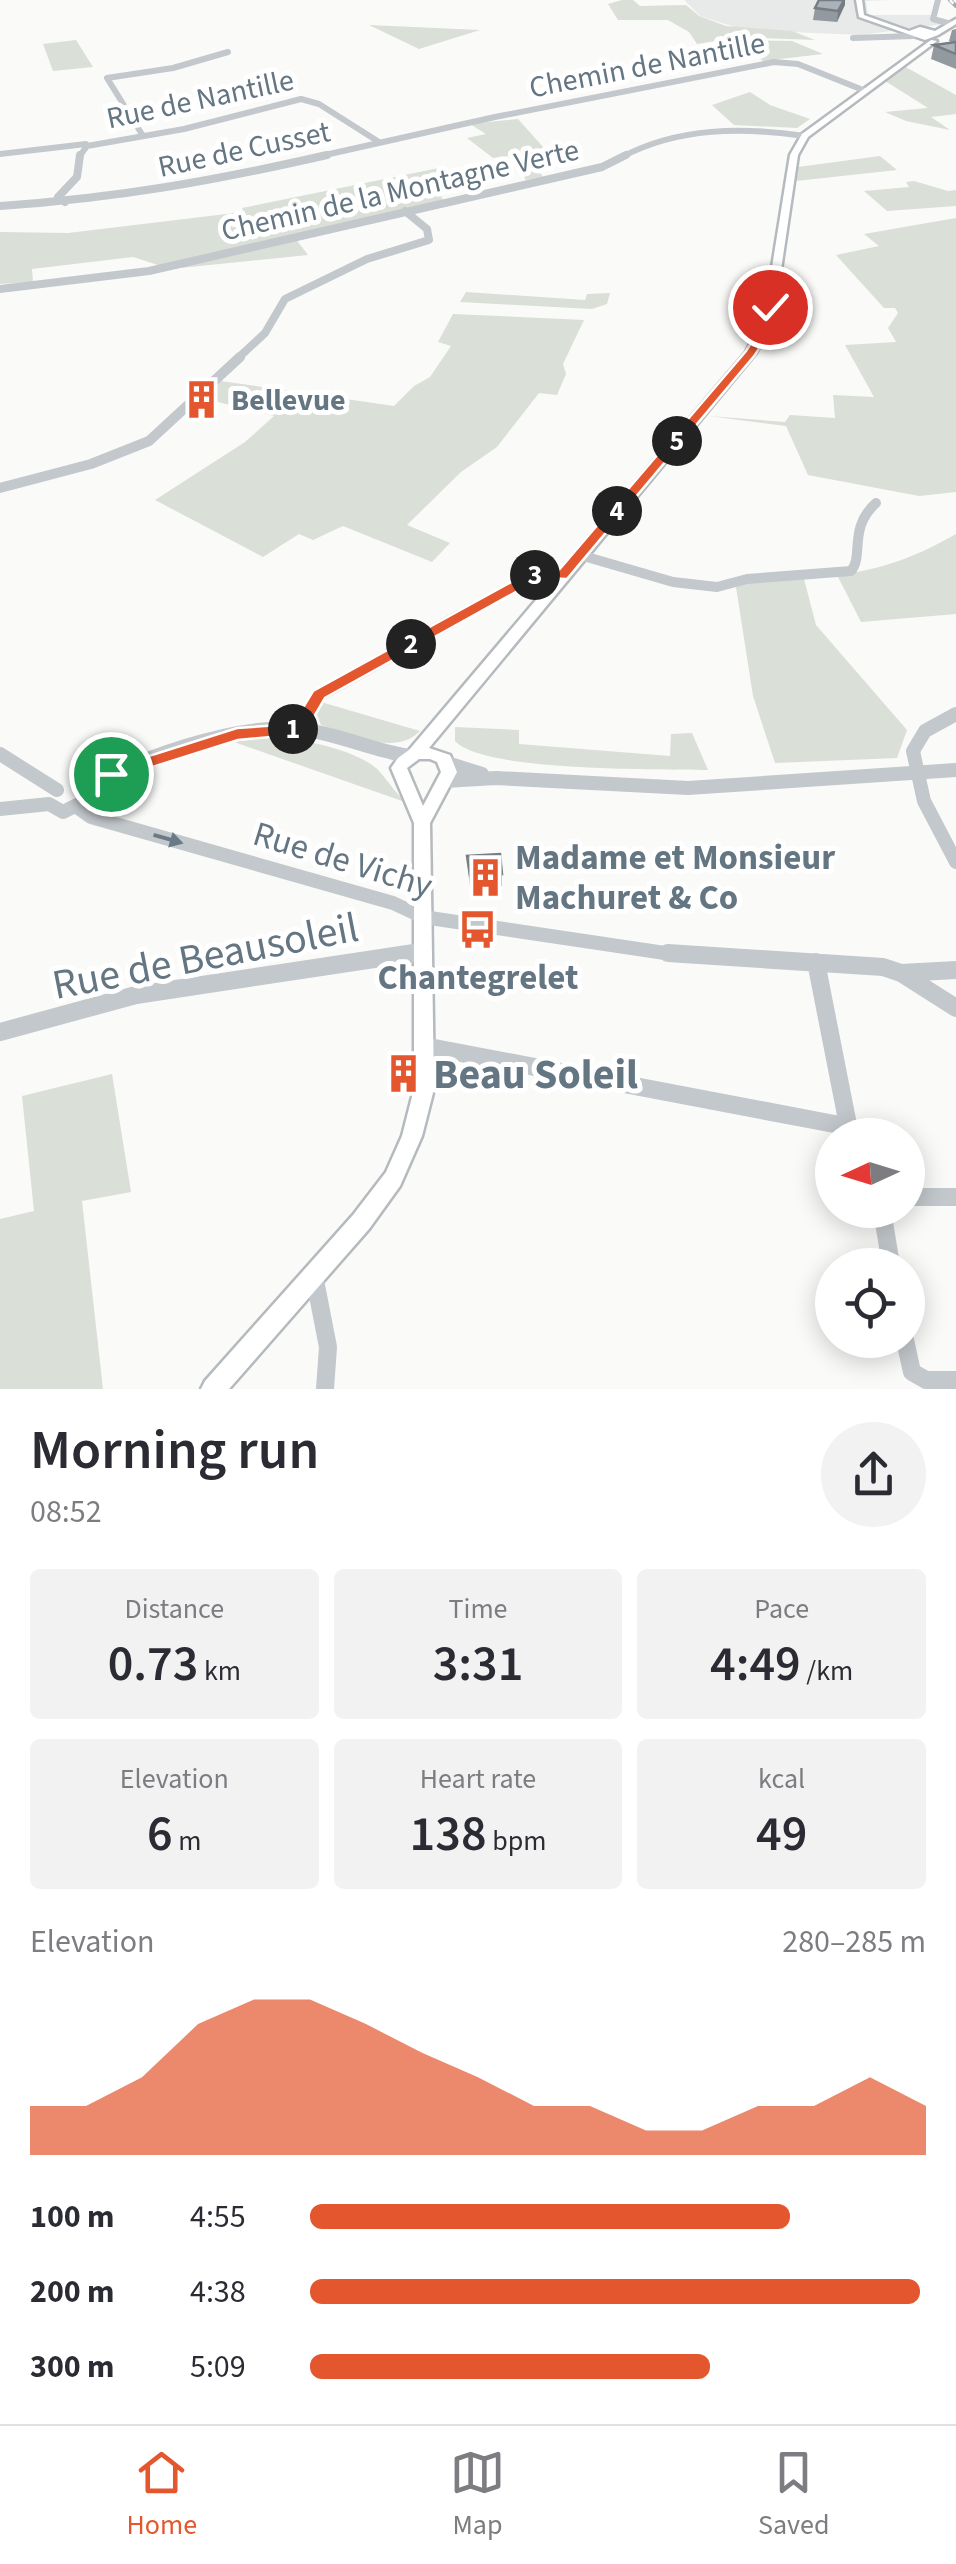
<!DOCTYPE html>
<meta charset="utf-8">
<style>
body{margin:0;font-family:"Source Sans 3",sans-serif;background:#f2f2f3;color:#2b2b33;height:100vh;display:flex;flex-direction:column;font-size:38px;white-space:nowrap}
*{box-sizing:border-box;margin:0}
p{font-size:32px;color:#7c7c81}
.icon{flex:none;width:55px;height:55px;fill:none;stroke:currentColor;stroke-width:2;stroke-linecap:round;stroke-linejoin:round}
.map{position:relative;height:1389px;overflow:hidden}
.sheet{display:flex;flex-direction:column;background:#fff;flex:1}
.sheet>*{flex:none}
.needle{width:65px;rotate:266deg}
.buttons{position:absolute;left:815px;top:1118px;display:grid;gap:20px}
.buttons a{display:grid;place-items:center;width:110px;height:110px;border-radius:50%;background:#fff;box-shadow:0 5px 25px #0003;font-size:50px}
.pin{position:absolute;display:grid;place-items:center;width:85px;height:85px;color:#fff;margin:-42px;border:5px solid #fff;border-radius:50%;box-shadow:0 2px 10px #0007}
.km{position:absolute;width:50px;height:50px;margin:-25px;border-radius:50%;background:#222;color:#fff;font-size:28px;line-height:50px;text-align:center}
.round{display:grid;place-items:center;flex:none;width:105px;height:105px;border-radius:52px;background:#f2f2f3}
.summary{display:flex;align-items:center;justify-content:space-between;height:170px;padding:0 30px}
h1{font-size:55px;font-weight:600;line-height:75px}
.metrics{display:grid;grid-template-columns:repeat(3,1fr);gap:15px;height:170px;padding:10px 30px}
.metrics div{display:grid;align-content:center;border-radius:10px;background:#f2f2f3;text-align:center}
.metrics b{font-size:50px;font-weight:600}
.metrics small{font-size:28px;font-weight:400}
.metrics p{font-size:28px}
.chart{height:280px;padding:20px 30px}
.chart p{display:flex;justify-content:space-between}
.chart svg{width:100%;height:180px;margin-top:10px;fill:#e4572e;opacity:.7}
ul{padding:0 30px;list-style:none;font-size:32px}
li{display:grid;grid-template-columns:160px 120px 1fr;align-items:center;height:75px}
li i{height:25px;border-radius:12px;background:#e4572e}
.tab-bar{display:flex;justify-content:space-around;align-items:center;height:140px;border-top:2px solid #e1e1e2;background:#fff;font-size:28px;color:#7c7c81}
.tab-bar a{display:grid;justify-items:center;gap:5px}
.tab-bar .on{color:#e4572e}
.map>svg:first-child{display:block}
.built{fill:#e8e9e9}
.green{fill:#dadfd7}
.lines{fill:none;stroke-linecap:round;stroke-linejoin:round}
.major-casing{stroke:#b5babe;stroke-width:5}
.minor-far4{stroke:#c3c8cc;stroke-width:6}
.minor-far3{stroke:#c3c8cc;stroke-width:8}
.minor-far2{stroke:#c3c8cc;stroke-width:10}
.minor-far1{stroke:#c3c8cc;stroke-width:14}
.minor{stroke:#c3c8cc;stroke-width:18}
.major{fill:#fff;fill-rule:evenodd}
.rail-casing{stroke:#a2aab0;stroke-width:4}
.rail{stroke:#fff;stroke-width:2.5;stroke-dasharray:5;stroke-linecap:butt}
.wall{fill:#929a9f}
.shaded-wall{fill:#777d82}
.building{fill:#aab3b9;stroke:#777d82;stroke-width:2.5}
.oneway{fill:#6a7a87}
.route{fill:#e4572e;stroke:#fff;stroke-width:2.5}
.labels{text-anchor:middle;stroke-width:10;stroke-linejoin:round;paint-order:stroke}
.far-street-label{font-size:30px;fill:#657683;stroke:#fff}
.far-poi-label{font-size:30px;font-weight:bold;fill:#657683;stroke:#fff;text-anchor:start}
.poi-label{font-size:35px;font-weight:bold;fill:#657683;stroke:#fff;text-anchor:start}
.street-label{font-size:35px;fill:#657683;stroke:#fff}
.near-street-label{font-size:42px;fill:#657683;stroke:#fff}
.near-poi-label{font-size:42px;font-weight:bold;fill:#657683;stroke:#fff;text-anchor:start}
</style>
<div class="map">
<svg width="956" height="1389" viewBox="0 0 956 1389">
<rect width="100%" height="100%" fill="#fafaf8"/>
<path class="built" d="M684,0H890L866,1L868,15H932L945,24L861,35L744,30L700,16Z"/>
<path class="green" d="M622,0H633L640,6L686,5L699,16L726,26L792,31L815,40L739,37L697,44L689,32L668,20H618L608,4Z
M369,25L480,30L419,49Z
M76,40L93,67L53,71L43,44Z
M737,40L792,41L823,54L763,61Z
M902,65L956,95V114L931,117L950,130L906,121L885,112L928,108L882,79Z
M750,92L770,105L810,119L797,128L734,125L712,105Z
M518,119L544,148L527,153L543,177L526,180L508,156L493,158L467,138L486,134L470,124Z
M880,156L897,170L796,181L798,167Z
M439,168L455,182L435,184L444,202L295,238L308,255L161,270V266L133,257L32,269L33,282L0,284V232L68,233L243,212L242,208Z
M914,181L948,191L956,190V206L887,211L864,191L909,187L906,182Z
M956,218V492L919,496L808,475L786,426L709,416L785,422L790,415L835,418L833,395L874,397L845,345L896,342L888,328L898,313L895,308H884L836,255L879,246L864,234Z
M466,292L585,300L587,294L610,293L607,304L592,309L460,302Z
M453,314L584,320L563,364L566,374L557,395L539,393L497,447L461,472L407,525L450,543L432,562L343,526L313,540L299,534L263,557L155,500L245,442L274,416L202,398L221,381L394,406L414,386L430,377L451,346L438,342Z
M956,534V614L861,622L837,575C881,570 918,556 956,534Z
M804,579L816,625L907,730L897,758L775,763L753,696L736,587L745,581Z
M321,702L420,731C395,757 351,734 321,725L316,712Z
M455,727L519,730V744L670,756L671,734L692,733L708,770C660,769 484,772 455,741Z
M267,737C297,738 358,749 379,771C388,781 395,792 405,802L234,742Z
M112,1074L131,1192L82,1201L103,1389H0V1219L34,1211L22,1096Z"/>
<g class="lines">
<defs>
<path id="major" d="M856,0H862L864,15L909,31L920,27L935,31L956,19V24L938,35L925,40L859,17Z
M931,40L937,41L808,137L798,155L774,317L756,353L429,748L450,755L457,772L430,823L434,1089L422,1136L400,1186L369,1229L229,1389H201L205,1381L353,1215L386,1172L402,1136L414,1089V823L391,768L398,758L409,750L746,352L764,317L790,155L802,134ZM419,759H430L437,762L441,772L423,806L407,768Z"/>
</defs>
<use href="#major" class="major-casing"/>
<path class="minor-far4" d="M938,0L933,19L951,24
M853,38L913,36
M143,136L107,78L173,68L228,52
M0,154L86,144
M79,157L87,146L184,129L301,99L319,104L379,142
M316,157L495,117L774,62L798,64L863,90
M622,157C678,127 743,127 805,136"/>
<path class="minor-far3" d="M65,202L58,197L77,177L80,155
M0,206C117,198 213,181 327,155
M0,289L149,271L602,167L626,155
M237,359L265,333L285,299L367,259L429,240L427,229L405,211"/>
<path class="minor-far2" d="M0,488L91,464L149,441L240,357
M580,555L673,582L717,587L747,579L851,571C864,556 848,528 876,503
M455,620L539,573L562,576"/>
<path class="minor-far1" d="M956,714L925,731L913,751L924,801L956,862
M298,729L319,695L459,617
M0,754L57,790
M447,763L482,774
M444,781L496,778L688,788L956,770
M81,790C137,759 232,724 296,729C334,732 371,750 409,756
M49,804L63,812L81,803
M77,807L91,817L393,903L423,917L685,956
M0,809L49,804
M398,956L424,952"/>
<path class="minor" d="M668,953L883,967L901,973L956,1008
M816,962L850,1135
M901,973L956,970
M0,1032L136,995L414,953
M424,1046L845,1126
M908,1197H956
M882,1210L891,1265
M314,1275L328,1347L325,1389
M905,1340L912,1372L926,1380H956"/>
<use href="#major" class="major"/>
<defs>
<path id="rail" d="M950,0L956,6"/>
</defs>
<use href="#rail" class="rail-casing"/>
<use href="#rail" class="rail"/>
</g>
<path class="wall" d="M819,0H845L837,22L813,20L815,8Z
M956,29V69L931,59L934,45L951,42L949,41L952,30Z
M467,856L502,874V886L470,888Z"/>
<path class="shaded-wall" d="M844,0H845V5L837,22L838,11Z"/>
<path class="building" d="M819,0H844L838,11L815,8Z
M956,42V54L934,45Z
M500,854L502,874L470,876L467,856Z"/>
<defs><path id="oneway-solid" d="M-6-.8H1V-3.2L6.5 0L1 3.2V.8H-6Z" transform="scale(2.5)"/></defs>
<use class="oneway" href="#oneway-solid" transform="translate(168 839) rotate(16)"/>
<path class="route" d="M770,303L776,307L768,334L755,355L567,579L541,578L325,698L304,734L238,740L111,780L105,778V770L237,728L293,724L313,691L533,570L558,571L746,351L757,334L765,307Z"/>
<defs>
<symbol id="building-bare" viewBox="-9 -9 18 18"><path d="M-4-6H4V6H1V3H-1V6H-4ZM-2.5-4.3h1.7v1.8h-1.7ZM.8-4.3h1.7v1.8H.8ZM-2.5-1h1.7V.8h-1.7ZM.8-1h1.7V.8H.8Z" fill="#e4572e" stroke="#fff" stroke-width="2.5" paint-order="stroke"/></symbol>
<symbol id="bus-bare" viewBox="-9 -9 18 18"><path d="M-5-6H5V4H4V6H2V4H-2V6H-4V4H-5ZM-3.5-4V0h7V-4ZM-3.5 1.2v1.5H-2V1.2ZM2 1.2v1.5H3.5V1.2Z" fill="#e4572e" stroke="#fff" stroke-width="2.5" paint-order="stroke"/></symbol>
</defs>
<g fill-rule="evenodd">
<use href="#building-bare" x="174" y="372" width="55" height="55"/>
<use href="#building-bare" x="458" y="850" width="55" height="55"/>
<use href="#bus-bare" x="450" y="902" width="55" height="55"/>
<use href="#building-bare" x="376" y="1046" width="55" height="55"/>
</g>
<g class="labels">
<g class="far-street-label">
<text transform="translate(647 65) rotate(-11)" y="10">Chemin de Nantille</text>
<text transform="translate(200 99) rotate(-12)" y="10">Rue de Nantille</text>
<text transform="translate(244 149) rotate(-12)" y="10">Rue de Cusset</text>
<text transform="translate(400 190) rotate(-13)" y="10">Chemin de la Montagne Verte</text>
</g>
<g class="far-poi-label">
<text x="231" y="410">Bellevue</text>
</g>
<g class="poi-label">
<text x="515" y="869">Madame et Monsieur<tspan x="515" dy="40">Machuret &amp; Co</tspan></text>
<text x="478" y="989" text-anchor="middle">Chantegrelet</text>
</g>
<g class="street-label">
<text transform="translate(343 859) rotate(17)" y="12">Rue de Vichy</text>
</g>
<g class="near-street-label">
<text transform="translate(205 955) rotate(-11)" y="15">Rue de Beausoleil</text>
</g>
<g class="near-poi-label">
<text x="433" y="1088">Beau Soleil</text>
</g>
</g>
</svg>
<div class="buttons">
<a><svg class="needle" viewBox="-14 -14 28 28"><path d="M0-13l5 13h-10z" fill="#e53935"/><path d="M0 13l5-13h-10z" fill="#7c7c81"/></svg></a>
<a><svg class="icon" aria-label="locate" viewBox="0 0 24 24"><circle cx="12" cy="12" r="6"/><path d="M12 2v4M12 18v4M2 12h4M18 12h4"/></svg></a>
</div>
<div class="pin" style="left:111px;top:774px;background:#1e9e55"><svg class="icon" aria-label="arrive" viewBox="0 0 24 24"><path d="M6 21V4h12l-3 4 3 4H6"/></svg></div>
<div class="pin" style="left:770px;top:307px;background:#d93025"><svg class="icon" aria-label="check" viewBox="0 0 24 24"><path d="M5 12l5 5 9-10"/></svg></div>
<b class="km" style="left:293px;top:729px">1</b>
<b class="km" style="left:411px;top:644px">2</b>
<b class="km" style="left:535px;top:575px">3</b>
<b class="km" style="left:617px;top:511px">4</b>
<b class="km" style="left:677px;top:441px">5</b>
</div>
<section class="sheet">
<div class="summary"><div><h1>Morning run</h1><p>08:52</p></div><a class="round"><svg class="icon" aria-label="share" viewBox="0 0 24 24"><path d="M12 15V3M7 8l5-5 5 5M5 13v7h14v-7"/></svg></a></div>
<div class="metrics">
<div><p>Distance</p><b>0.73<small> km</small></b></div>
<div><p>Time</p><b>3:31</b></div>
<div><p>Pace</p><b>4:49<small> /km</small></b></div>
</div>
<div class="metrics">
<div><p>Elevation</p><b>6<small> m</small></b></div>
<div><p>Heart rate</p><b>138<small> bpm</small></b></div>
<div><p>kcal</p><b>49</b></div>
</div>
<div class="chart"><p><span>Elevation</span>280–285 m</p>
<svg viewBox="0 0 160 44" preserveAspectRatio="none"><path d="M0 44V32L10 32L20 25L30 12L40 6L50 6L60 12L70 19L80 25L90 32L100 32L110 38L120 38L130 32L140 32L150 25L160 32V44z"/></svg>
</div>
<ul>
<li><b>100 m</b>4:55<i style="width:78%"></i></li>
<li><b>200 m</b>4:38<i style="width:99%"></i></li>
<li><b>300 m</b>5:09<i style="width:65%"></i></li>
</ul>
</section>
<nav class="tab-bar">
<a class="on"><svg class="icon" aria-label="home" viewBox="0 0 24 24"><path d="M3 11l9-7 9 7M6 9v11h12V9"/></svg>Home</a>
<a><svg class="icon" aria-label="map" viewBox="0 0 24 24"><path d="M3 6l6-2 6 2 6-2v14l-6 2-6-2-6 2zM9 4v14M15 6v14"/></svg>Map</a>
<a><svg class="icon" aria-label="saved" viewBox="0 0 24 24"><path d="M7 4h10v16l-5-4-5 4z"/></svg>Saved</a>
</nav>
